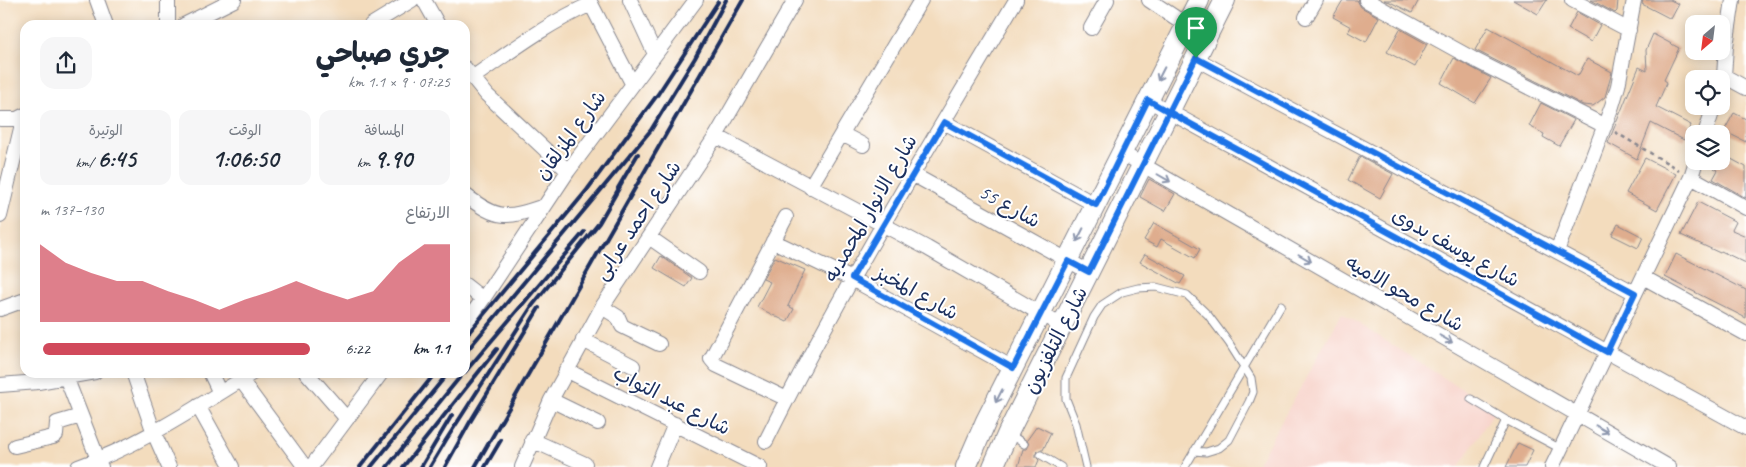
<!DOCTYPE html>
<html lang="ar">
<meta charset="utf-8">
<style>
body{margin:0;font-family:Caveat,"Playpen Sans Arabic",sans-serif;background:#f6f6f7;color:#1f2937;direction:rtl;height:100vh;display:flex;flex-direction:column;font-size:19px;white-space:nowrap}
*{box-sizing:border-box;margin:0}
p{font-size:16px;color:#747a83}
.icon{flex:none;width:28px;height:28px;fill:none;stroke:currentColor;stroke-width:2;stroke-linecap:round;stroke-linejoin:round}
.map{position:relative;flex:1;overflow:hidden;direction:ltr}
.details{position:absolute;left:20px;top:20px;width:450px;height:358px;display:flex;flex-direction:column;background:#fff;border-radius:15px;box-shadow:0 2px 12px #0003;direction:rtl}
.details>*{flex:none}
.needle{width:32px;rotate:208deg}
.buttons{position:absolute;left:1685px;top:15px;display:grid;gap:10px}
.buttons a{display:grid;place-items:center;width:45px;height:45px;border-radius:10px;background:#fff;box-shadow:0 2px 12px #0003;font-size:25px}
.pin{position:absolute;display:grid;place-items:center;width:42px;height:42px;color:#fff;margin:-51px -21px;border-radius:50% 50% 50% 0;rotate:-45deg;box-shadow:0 0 5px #0007}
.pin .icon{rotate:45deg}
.round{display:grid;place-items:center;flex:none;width:52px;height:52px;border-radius:15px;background:#f6f6f7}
.headline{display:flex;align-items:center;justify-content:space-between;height:85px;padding:0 20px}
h1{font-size:28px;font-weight:700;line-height:38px}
.figures{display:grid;grid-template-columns:repeat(3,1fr);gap:8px;height:85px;padding:5px 20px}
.figures div{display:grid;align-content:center;border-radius:12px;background:#f6f6f7;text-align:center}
.figures b{font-size:25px;font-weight:700}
.figures small{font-size:14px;font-weight:400}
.figures p{font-size:14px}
.chart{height:140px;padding:10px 20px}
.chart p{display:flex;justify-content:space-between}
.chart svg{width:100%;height:90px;margin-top:5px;fill:#d1495b;opacity:.7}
ul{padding:0 20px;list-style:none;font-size:16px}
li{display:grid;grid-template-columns:80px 60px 1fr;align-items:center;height:38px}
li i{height:12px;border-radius:6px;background:#d1495b}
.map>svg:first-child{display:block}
.built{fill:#f7d1c8}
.building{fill:#dfad8e}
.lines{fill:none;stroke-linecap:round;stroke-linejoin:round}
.service-casing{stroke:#87868e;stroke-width:9}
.minor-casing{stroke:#87868e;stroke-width:16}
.secondary-casing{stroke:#87868e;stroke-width:22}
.path{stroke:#87868e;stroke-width:2.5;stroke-dasharray:4 4;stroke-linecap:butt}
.service{stroke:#fff;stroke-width:7}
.minor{stroke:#fff;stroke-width:14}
.secondary{stroke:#fff;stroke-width:20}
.rail{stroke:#1b2f5e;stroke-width:4}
.oneway{stroke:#8d97ae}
.route-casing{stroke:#fff;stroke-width:10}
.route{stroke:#1a73e8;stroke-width:6}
.labels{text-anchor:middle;stroke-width:4;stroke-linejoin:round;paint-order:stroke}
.street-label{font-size:20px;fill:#1b2f5e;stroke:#fff}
</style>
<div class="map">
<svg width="1746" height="467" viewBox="0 0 1746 467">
<rect width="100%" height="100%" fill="#fff"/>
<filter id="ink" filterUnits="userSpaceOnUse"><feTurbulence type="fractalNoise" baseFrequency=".02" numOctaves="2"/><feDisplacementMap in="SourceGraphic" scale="10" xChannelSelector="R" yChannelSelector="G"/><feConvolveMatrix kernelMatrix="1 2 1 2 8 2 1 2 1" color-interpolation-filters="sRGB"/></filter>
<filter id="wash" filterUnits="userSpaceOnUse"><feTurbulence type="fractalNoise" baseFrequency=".0096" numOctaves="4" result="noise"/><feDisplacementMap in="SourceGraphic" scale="20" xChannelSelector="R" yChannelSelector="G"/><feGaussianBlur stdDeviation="1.12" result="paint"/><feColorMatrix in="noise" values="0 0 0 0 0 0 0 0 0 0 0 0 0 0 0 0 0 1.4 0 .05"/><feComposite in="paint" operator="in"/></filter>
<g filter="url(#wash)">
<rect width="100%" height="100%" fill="#f3dcbd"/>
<path class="built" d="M1342,313L1495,410L1459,467H1256Z"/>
<g id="blocks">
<path class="building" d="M1343,0H1357L1361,7L1379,17L1366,42L1348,32L1351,27L1333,17Z
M1384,0H1419L1412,13L1388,1V2Z
M1513,0H1547L1538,14Z
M1591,0H1618L1617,11L1615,13Z
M1643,0H1670L1679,4L1671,19L1642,4Z
M1577,12L1600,25L1591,42L1568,29Z
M1488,27L1578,76L1587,59L1612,72L1605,97L1593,106L1583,105L1475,50Z
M1400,29L1427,44L1415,67L1387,52Z
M1653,34L1679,48L1664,80L1667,82L1656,107L1691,125L1684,140L1651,123L1637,159L1608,143L1639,67L1647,71L1646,50Z
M1454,58L1491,78L1475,103L1441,83Z
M1541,103L1574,120L1559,146L1543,137L1544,134L1529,126Z
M1734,113L1746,119V142L1724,131Z
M1722,154L1746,167V198L1713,179L1718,170L1714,168L1718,161H1721Z
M1360,156L1393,174L1380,198L1348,180Z
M1645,158L1676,174L1657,210L1626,193Z
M1149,179L1175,194L1165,211L1140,197Z
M1698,202L1736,222L1732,230L1746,236V263L1721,251L1720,253L1681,235Z
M1154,223L1200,249L1195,258L1161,239L1157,247L1144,240Z
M1618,224L1643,237L1638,248L1612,235Z
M1145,254L1185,276L1180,284L1140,262Z
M1676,254L1746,290V318L1665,277Z
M661,256L692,278L686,287L654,268Z
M775,257L805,270L788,306L794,309L787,322L757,307L770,282L763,279Z
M1037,426L1051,433L1043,450H1039L1036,453V457L1039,460L1036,467H1018L1023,449H1027L1029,445L1027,440Z
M1518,443L1533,450L1525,467H1506Z"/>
</g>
</g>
<g filter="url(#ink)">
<use href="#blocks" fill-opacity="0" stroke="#87868e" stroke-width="1"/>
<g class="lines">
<defs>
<path id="service" d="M1471,399L1506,420L1484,467
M1506,420L1561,449
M1010,434L1024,444
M1041,455L1061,467
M1086,467L1076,424L1066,399V378L1094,317L1102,305L1122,292L1138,288L1156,287L1187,295L1208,315L1229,343L1251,378L1253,392L1249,402L1229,440L1219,448L1206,452L1194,451
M1185,467L1281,305"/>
<path id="minor" d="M97,0L106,25
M168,0V25
M424,0L438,25
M589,0L632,83
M630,0L655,54
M1149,0L1206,38
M1366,0L1473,59L1605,126
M1572,0L1629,30
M1306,17L1316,0
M184,25L234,0
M371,25L412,0
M1091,28L1107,0
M1196,59L1635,293
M465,68L487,95L568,171
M1724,76L1746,88
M472,78C511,51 548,23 591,4
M1721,85L1724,76L1726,46L1733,0
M1148,100L1746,428
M0,119H17L25,115
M944,122L1096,205
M842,134L863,145
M1705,134L1714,106
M716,136L927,248L1062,326
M1122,153L1669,467
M912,174L1089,272
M1691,177L1746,208
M810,187L921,0
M465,195C498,220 506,219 544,206
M0,216L24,116
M786,217L711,359L716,365L787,399
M649,237L699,272
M773,241L852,279L1013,368
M1557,251L1612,106L1618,86L1634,0
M1643,277L1746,334
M465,285L483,299
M602,307L618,317L622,326L626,328L659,344
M0,309L25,300
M465,324L483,299L568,171L696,0
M583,340L633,366
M566,370L760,467
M133,372L154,433L169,467
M210,372L220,393
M306,372L347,419
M66,377L101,467
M241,380L305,467
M0,385L38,382L95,372
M551,400L598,423
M198,406L232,467
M532,440L585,464
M766,441C841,289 930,145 1016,0
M15,446L53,437L56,435L57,423L81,416
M78,467C141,445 196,407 254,372
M311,467L382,372
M522,467L551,400L602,307L716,136L795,0
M657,467L675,424
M1552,467L1691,177L1696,161"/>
<path id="secondary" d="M966,467L986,421L1199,0
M993,467L1008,433L1225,0"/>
</defs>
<use href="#service" class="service-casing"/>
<use href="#minor" class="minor-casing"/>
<use href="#secondary" class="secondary-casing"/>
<path class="path" d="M1615,132L1679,170"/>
<use href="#service" class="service"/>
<use href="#minor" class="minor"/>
<use href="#secondary" class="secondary"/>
<path class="rail" d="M618,188L638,154
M465,337L587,190L658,94L718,2
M465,353L651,130L695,58L726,0
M465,372L584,232
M360,467L436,372
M371,467L449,372
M387,467L464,372
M403,467L497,349
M421,467L452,415
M430,467L446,440L532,306L599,223L622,183
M445,467L470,422L539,308
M475,467L743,0
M485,467L501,440"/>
</g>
<defs><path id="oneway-shaft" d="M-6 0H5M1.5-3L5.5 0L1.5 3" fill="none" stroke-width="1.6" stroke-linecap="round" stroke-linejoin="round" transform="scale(1.25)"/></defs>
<g class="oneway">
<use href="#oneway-shaft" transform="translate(1161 74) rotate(117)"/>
<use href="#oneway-shaft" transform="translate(1164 178) rotate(30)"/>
<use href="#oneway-shaft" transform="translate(1080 235) rotate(117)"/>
<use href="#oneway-shaft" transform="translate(1305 258) rotate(30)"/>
<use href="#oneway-shaft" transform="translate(1446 339) rotate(30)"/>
<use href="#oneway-shaft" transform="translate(999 396) rotate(117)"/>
<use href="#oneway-shaft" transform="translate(1602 429) rotate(30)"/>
</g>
</g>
<g class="lines" filter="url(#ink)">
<defs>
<path id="route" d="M1196,58L1169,112L1148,100L1096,205L944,122L852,278L1013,368L1068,261L1089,272L1169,112L1607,352L1635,293L1196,58"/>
</defs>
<use href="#route" class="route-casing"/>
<use href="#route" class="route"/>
</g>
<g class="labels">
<g class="street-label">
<text transform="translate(570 135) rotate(-54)" y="7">شارع المزلقان</text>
<text transform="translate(1010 206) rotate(29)" y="7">شارع 55</text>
<text transform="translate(870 208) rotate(-60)" y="7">شارع الانوار المحمديه</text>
<text transform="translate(637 220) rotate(-56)" y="7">شارع احمد عرابى</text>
<text transform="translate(1456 247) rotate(29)" y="7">شارع يوسف بدوى</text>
<text transform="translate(917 292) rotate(29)" y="7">شارع المخبز</text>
<text transform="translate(1405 293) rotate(30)" y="7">شارع محو الاميه</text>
<text transform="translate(1055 340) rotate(-63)" y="7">شارع التلفزيون</text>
<text transform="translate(672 400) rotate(27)" y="7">شارع عبد التواب</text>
</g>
</g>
</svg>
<div class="buttons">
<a><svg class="needle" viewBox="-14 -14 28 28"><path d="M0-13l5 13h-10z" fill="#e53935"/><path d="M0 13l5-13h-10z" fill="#747a83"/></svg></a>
<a><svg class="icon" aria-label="locate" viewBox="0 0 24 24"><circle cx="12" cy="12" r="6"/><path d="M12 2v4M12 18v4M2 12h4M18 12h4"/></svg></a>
<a><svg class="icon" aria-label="layers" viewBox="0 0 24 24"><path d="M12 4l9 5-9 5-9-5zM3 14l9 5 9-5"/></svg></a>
</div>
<div class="pin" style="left:1196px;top:58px;background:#1e9e55"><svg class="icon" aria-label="arrive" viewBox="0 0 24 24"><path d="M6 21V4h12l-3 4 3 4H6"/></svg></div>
<section class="details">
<div class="headline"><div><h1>جري صباحي</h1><p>07:25 · 9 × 1.1 km</p></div><a class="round"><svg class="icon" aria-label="share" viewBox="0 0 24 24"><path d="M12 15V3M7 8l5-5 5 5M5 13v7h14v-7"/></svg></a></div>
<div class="figures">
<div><p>المسافة</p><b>9.90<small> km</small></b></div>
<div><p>الوقت</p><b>1:06:50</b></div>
<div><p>الوتيرة</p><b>6:45<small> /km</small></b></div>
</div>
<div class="chart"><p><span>الارتفاع</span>130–137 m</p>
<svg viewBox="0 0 160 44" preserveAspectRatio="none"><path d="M0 44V6L10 15L20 20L30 24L40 24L50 29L60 33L70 38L80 33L90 29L100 24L110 29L120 33L130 29L140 15L150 6L160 6V44z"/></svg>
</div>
<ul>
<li><b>1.1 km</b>6:22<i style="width:99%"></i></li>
</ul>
</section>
</div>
